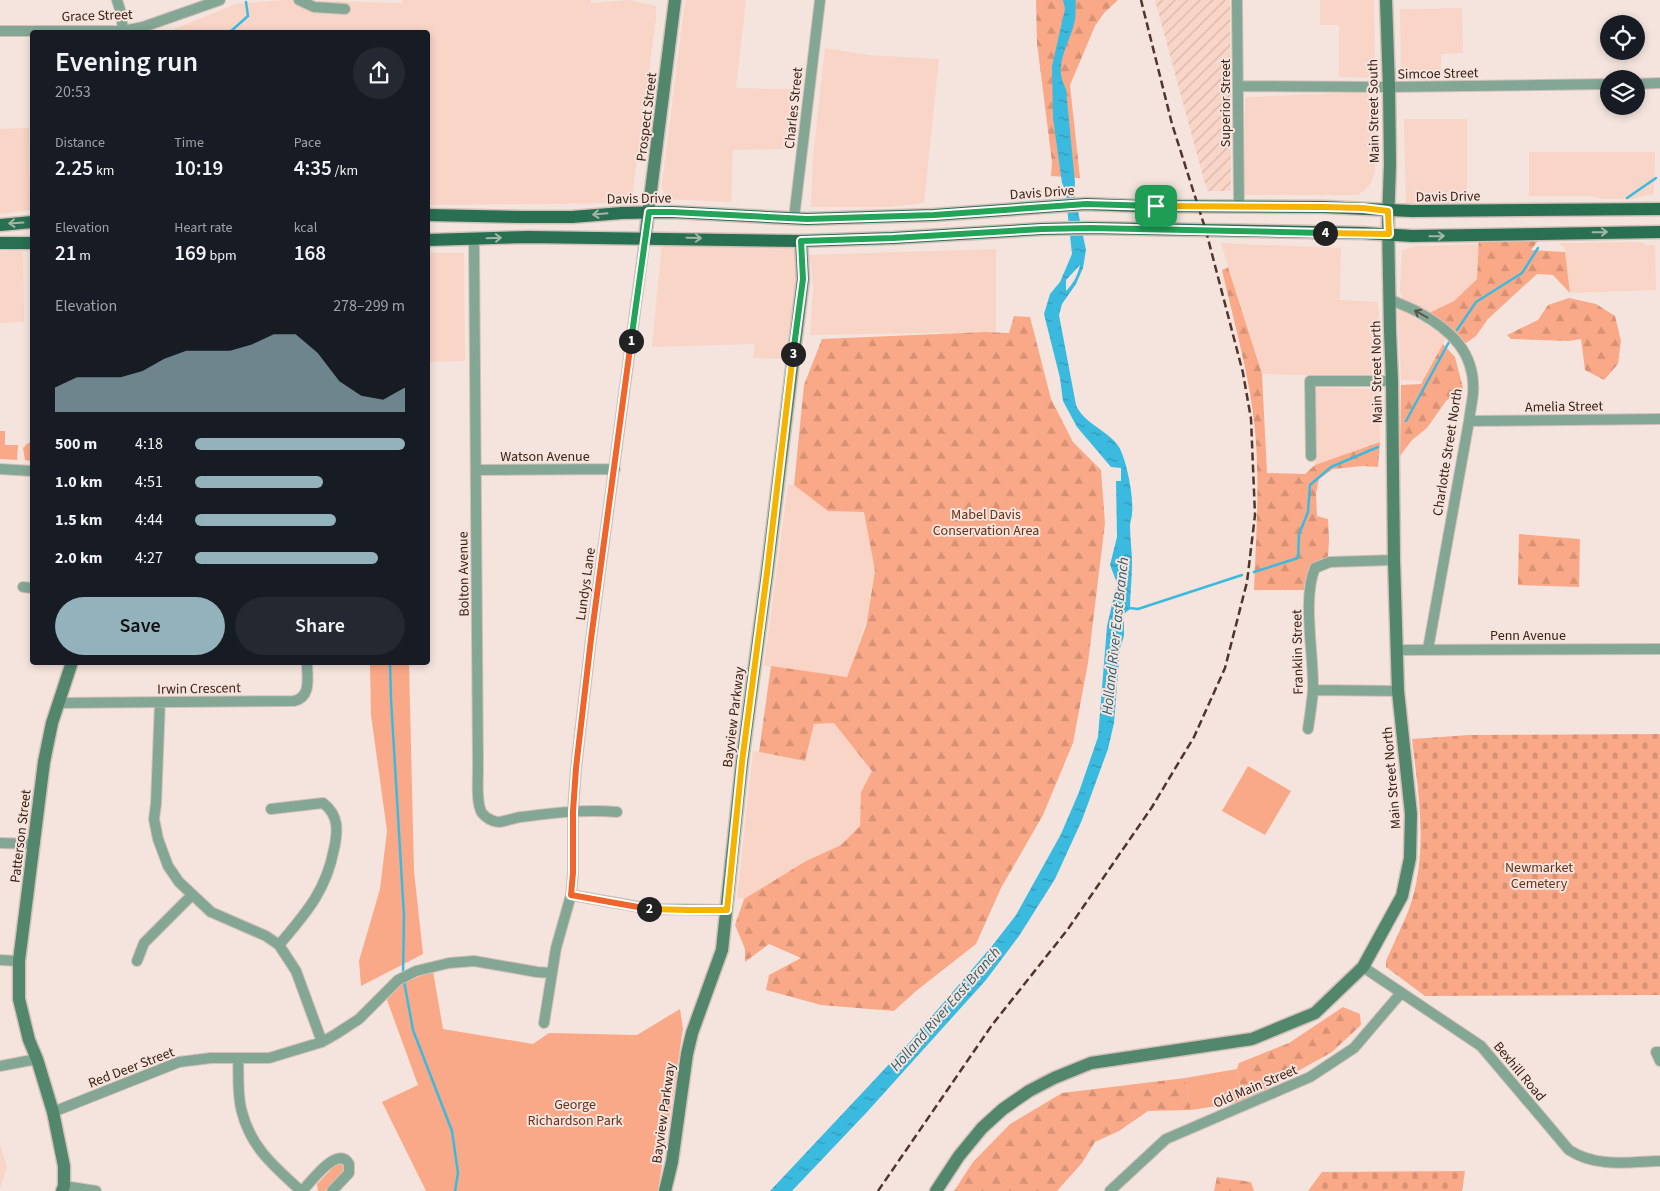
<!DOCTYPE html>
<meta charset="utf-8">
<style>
body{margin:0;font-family:"Source Sans 3",sans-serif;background:#242831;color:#f1f3f6;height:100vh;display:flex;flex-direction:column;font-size:19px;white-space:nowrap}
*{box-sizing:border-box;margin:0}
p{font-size:16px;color:#9ea1a6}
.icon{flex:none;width:28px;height:28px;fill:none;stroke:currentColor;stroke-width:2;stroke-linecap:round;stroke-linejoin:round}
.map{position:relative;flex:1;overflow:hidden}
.details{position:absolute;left:30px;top:30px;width:400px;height:635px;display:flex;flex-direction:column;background:#171b24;border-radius:5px;box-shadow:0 2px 8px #0003}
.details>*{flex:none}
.tools{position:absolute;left:1600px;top:15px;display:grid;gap:10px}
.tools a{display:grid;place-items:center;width:45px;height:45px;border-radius:50%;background:#171b24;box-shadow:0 2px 8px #0003;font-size:25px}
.pin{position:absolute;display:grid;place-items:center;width:42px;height:42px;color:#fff;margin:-21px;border-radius:10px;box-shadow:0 2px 8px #0006}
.km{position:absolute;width:25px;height:25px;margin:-12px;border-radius:50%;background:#222;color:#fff;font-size:14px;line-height:25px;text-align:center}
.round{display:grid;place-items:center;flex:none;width:52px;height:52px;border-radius:26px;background:#242831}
.headline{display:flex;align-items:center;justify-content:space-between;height:85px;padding:0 25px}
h1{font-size:28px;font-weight:600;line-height:38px}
.metrics{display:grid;grid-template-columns:repeat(3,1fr);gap:8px;height:85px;padding:5px 25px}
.metrics div{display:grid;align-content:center}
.metrics b{font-size:21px;font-weight:600}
.metrics small{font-size:14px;font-weight:400}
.metrics p{font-size:14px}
.chart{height:140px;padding:10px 25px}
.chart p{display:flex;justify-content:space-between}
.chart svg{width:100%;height:90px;margin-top:5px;fill:#93b2bc;opacity:.7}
.primary-button{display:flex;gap:10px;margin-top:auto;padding:10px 25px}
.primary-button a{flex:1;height:58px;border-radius:30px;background:#93b2bc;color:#111;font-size:20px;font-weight:600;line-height:58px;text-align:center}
.primary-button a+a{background:#242831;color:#f1f3f6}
ul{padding:0 25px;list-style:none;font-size:16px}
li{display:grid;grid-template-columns:80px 60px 1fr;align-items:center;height:38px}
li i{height:12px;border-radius:6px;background:#93b2bc}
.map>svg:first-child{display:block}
.built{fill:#f8d5c7}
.industrial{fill:url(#industrial-furrows)}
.green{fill:#faa988}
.forest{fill:url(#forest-firs)}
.cemetery{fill:url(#cemetery-stones)}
.water{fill:url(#water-ripples);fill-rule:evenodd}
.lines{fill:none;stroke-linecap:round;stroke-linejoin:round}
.stream{stroke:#3bbae0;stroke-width:2.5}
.street-casing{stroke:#d3c1b9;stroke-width:12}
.secondary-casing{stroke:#d3c1b9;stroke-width:15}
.primary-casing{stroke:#d3c1b9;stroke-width:15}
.street{stroke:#84a695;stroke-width:10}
.secondary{stroke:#52866d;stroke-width:12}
.primary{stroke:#296f52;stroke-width:12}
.rail{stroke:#51352a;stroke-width:2.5;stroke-dasharray:8 4;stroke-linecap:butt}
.oneway{stroke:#a3b5a5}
.oneway2{stroke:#595648}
.split-1-casing{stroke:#fff;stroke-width:10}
.split-2-casing{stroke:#fff;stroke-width:10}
.split-3-casing{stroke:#fff;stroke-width:10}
.split-4-casing{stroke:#fff;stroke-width:10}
.split-5-casing{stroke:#fff;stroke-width:10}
.split-1{stroke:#22a559;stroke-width:6}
.split-2{stroke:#f0652b;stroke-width:6}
.split-3{stroke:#f5b400;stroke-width:6}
.split-4{stroke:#22a559;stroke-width:6}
.split-5{stroke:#f5b400;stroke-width:6}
.labels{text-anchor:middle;stroke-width:4;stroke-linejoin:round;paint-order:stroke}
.street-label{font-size:14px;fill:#3d2014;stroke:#f4e4dd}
.park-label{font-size:14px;fill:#693017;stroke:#f4e4dd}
.water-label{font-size:15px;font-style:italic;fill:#2d5f70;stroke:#f4e4dd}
</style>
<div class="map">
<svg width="1660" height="1191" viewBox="0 0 1660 1191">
<defs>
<pattern id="industrial-furrows" width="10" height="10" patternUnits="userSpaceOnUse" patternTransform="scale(1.25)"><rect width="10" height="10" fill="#f8d5c7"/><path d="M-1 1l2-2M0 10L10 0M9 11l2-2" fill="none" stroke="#d6b7aa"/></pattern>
<pattern id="forest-firs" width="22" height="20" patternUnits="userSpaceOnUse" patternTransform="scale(1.25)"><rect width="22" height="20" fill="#faa988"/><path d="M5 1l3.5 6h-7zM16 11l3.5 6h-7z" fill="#d79174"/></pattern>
<pattern id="cemetery-stones" width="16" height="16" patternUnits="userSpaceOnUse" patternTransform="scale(1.25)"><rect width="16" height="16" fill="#faa988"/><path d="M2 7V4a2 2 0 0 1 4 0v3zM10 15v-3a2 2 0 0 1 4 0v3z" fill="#d79174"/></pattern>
<pattern id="water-ripples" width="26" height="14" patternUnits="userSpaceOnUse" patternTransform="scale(1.25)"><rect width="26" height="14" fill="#3bbae0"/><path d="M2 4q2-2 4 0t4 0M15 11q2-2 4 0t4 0" fill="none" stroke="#3397b4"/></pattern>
</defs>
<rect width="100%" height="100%" fill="#f4e4dd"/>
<path class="built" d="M284,0L402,3V0H591V3L630,0L656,6V20L631,203L428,205V32H167L236,4Z
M685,0H746L736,88L797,89L789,149L733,150L731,202L665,199L662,184Z
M1320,0H1374L1375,78L1339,77V25H1320Z
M1462,8L1463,53L1441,54V77H1402L1401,74L1400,9Z
M825,48L868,55L939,59L924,203L890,207H811L813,157Z
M1376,92L1375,172L1371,183L1364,191L1357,195H1244L1245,97Z
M1404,119H1467V203L1406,204Z
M29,128L30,210L0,214V129Z
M1529,152H1655L1654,194L1632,199H1604L1590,196H1529Z
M662,242L795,245L798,252L790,359L753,358L755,344L652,347Z
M1641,242L1647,245H1655L1656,290L1570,293L1564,247L1559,243Z
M1221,243L1341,248L1340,300L1378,302L1381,377L1262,374Z
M1479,244L1477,279L1454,301L1429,313L1403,301L1400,291L1402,250L1416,246Z
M996,249V332L810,335L813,288L811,264L807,255Z
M23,251L24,322L0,323V252Z
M428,253H464L465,361L428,362Z
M1398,310L1408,313L1446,338L1424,381L1401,380Z
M1314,387L1373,389L1379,393L1380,442L1315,465Z
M788,485H794L828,511L864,512L875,570L866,622L847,677L764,666Z
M834,723L872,771L861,792L860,826L841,845L806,861L744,899L737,898L753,751L805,761L814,724Z
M0,1144L7,1167L0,1189Z"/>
<path class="industrial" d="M1155,0H1230L1231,191H1207Z"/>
<path class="green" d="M0,431H5V445H18L17,460L0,459Z
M32,441V461L25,460L23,448L27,444Z
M370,663H409L414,871L423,954L361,986L359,961L380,889L387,831L371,715Z
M1248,766L1291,791L1265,835L1222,811Z
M433,971L443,1029L533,1044L549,1033L637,1035L680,1009L683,1029L658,1191H426L382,1102L418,1085L387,1000L400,984Z
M1237,1069L1243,1102L1191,1110L1185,1078Z
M340,1163L344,1167L342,1173L325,1191H318L317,1184L336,1164Z"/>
<path class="forest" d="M1036,0H1118L1104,13L1095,26L1070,85L1080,178L1051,176L1052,162L1037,43Z
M1479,238H1540L1531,250L1565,252L1570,293L1553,275L1537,274L1488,319L1476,336L1466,343L1429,313L1454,301L1477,279Z
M1228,267L1262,374L1267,473L1305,474L1315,465L1380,442L1378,467L1363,466L1333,469L1319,479L1316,493L1317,516L1328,519L1329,539L1328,557C1308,563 1307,571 1304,590H1254C1256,537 1260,484 1255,430C1250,376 1234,323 1222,270Z
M1569,298L1596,304L1615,316L1621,341L1618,364L1604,380L1585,370L1581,339L1568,341L1511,339L1507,335L1538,320L1548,305Z
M1014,316L1030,317L1051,399L1073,442L1101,470L1105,523L1088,663L1073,743L1043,815L1001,888L976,944L916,991L894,1011L821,1005L766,990L769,975L801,958L769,944L745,962V949L735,925L744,899L806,861L841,845L860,826L861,792L872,771L834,723L814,724L805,761L759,752L771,666L847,677L866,626L875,571L864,512L828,511L794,485L804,385L822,339L985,332L1009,333Z
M1443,344L1455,357L1463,388L1446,401L1427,428L1412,440L1400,456L1401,385L1421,384Z
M1519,534L1580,539L1579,587L1518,585Z
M1343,1007L1360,1014L1361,1025L1332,1052L1243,1102L1237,1069L1239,1063L1289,1043Z
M1185,1078L1191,1110L1148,1111L1119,1131L1095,1142L1082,1163L1057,1191H954L973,1162L1010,1124L1062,1093Z
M1217,1177L1251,1182L1254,1191H1214Z"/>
<path class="cemetery" d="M1660,734V995L1425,996L1386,967V961C1393,945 1401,928 1408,912C1429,856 1419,797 1412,739L1469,735Z
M1465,1171L1462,1191H1308L1322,1172Z"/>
<path class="water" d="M1063,0H1076C1075,6 1076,14 1075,20C1070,44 1052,65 1066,89L1075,183L1074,192L1086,250L1083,268L1076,284L1062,304L1059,315L1076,405C1084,424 1108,430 1119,447C1127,461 1134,499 1132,514C1132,518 1130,521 1130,525C1130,538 1132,551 1132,563C1132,579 1130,594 1130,609L1124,614V636L1120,648L1114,723L1108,749L1082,820L1055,879L1019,936L986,980L867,1112L792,1191H770L909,1043L992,946L1016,915L1061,834L1079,792L1098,737L1107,626L1117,583L1110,565L1117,537L1116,481H1121V468L1111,467L1077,427L1063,401L1060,378L1044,314L1050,294L1060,282L1072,254L1065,189L1062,183L1053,118L1052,66L1065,9ZM1080,265C1078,275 1073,284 1066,291V280Z"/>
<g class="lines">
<path class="stream" d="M230,32L248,16L246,2
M1627,198L1656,178
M1457,330L1476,302L1522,273L1538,248
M1406,421L1449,342
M1254,572L1298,558L1299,534L1308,512L1310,485L1331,467L1378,447
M1129,608L1138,609L1242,575
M390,662L391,699L404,916L403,976
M404,981L413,1030L452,1131L458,1173L455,1191"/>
<defs>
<path id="street" d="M117,0L121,13L123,32
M299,0L314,7L345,9
M1237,0L1239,206
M0,31H123L143,27L220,0
M1636,84L1660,83
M1239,86L1389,87L1609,84
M794,218L820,0
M474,239L478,768C478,779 476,804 482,813C486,818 493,822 499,822C506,821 514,818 521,817C553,813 585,809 617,812
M1390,299C1399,304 1409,307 1418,312C1451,330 1476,353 1473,394C1472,403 1470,412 1469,421L1428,649
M1469,421L1660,419
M1311,456L1310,381H1392
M0,469L32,471
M476,470L615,469
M23,587L32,588
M1397,650L1660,649
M1313,690L1398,691
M160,702L156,804L154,819L158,839L168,866L179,882L211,912L266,936L279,945L296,971L322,1042
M59,703L294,701C312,697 307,677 307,662
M1308,729C1310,716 1312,703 1313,690C1314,656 1302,598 1315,568L1330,562L1394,560
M271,809L323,803C339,815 338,831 334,849C326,891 306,913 279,945
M0,843L35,844
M571,895L651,909L727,910
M0,960L19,961
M137,961L144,943L192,895
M1363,967L1481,1046L1569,1150C1597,1168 1629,1162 1660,1161
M544,1023L556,948L571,895L573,873V811L576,768L591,639L645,238
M1660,1052H1656L1660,1061
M238,1059C239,1076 237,1096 242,1112C251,1148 275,1167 301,1191
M0,1066L37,1059
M53,1112L179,1062L211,1058H269L322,1042L336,1034L359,1019L398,980L416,971L449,963L474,961L537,972L552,973
M64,1186L96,1191
M302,1191C311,1182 338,1144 349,1164V1173L332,1191
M1110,1191L1166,1139L1310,1077L1354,1048L1401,993"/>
<path id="secondary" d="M645,238L675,0
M62,1191L64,1186V1166L53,1112L37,1059L29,1040L19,999V961L44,762L52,723L72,662
M665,1191L672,1162L687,1054L692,1033L722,950L742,762L767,573L803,279L801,241
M936,1191L959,1156L982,1128L1003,1109L1029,1091L1054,1078L1091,1063L1252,1039L1315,1013L1363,967L1402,896L1410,858L1411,814L1398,691L1394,560L1392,381L1390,331L1388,222L1390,164L1389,87L1386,0"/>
<path id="primary" d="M428,215L524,217H572L622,213L672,212L807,219L934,215L1086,204L1138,206L1324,207L1412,211L1660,209
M0,225L32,222
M428,240L528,237L801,241L893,238L1042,229L1090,228L1363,233L1412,236L1660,232
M0,243H32"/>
</defs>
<use href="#street" class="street-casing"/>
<use href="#secondary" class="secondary-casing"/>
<use href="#primary" class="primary-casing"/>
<use href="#street" class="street"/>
<use href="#secondary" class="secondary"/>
<use href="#primary" class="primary"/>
<path class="rail" d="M878,1191L992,1025L1068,929L1152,807L1194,737L1225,668L1247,582L1255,515L1251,419L1243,373L1206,231L1172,124L1141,0"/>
</g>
<defs><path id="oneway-shaft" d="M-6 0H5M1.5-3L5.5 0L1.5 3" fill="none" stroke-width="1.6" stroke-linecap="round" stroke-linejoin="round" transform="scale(1.25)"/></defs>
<g class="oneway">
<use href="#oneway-shaft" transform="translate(600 214) rotate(175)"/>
<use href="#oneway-shaft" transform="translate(16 223) rotate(176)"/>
<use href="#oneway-shaft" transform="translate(1600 232) rotate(-1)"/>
<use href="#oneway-shaft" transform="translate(1437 236) rotate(-1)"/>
<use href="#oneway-shaft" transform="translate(494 238) rotate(-2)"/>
<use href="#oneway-shaft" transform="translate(694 238) rotate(1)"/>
</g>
<use class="oneway2" href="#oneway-shaft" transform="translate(1421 314) rotate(-151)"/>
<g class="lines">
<defs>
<path id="split-1" d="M631,341L649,212H672L807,219L934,215L1086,204L1156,206"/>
<path id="split-2" d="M631,341L591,639L576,768L573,811V873L571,895L649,909"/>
<path id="split-3" d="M649,909L688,910H727L742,762L767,573L793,354"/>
<path id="split-4" d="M793,354L803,279L801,241L893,238L1042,229L1090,228L1325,233"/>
<path id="split-5" d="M1156,206L1324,207L1363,208L1388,211L1389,234L1325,233"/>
</defs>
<use href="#split-1" class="split-1-casing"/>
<use href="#split-2" class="split-2-casing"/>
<use href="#split-3" class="split-3-casing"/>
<use href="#split-4" class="split-4-casing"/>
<use href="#split-5" class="split-5-casing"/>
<use href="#split-1" class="split-1"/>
<use href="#split-2" class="split-2"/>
<use href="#split-3" class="split-3"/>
<use href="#split-4" class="split-4"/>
<use href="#split-5" class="split-5"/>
</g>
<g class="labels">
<g class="street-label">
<text transform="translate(97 15) rotate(-2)" y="5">Grace Street</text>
<text transform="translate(1438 73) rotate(-1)" y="5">Simcoe Street</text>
<text transform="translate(1225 103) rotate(-90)" y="5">Superior Street</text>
<text transform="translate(793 108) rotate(-84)" y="5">Charles Street</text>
<text transform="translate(1373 111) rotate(-91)" y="5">Main Street South</text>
<text transform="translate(646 117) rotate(-83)" y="5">Prospect Street</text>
<text transform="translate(1042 192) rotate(-4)" y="5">Davis Drive</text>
<text transform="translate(1448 196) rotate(-1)" y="5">Davis Drive</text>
<text transform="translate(639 198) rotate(-1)" y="5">Davis Drive</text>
<text transform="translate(1376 372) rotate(-91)" y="5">Main Street North</text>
<text transform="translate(1564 406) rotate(-1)" y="5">Amelia Street</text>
<text transform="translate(1447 452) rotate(-81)" y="5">Charlotte Street North</text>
<text x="545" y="461">Watson Avenue</text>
<text transform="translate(463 574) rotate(-91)" y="5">Bolton Avenue</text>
<text transform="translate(585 584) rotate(-82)" y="5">Lundys Lane</text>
<text x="1528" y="640">Penn Avenue</text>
<text transform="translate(1297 652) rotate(-91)" y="5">Franklin Street</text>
<text transform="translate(199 688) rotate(-1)" y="5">Irwin Crescent</text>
<text transform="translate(733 717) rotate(-83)" y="5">Bayview Parkway</text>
<text transform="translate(1391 778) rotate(-95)" y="5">Main Street North</text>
<text transform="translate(20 836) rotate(-83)" y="5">Patterson Street</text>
<text transform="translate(131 1067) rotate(-21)" y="5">Red Deer Street</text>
<text transform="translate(1520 1071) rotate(50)" y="5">Bexhill Road</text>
<text transform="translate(1255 1086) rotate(-23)" y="5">Old Main Street</text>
<text transform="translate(663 1113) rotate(-82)" y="5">Bayview Parkway</text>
</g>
<g class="park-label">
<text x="986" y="519">Mabel Davis<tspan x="986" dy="16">Conservation Area</tspan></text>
<text x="1539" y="872">Newmarket<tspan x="1539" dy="16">Cemetery</tspan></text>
<text x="575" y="1109">George<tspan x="575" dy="16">Richardson Park</tspan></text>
</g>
<g class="water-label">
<text transform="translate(1115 636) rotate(-84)" y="5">Holland River East Branch</text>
<text transform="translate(945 1009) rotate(-49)" y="5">Holland River East Branch</text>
</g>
</g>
</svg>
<div class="tools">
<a><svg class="icon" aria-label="locate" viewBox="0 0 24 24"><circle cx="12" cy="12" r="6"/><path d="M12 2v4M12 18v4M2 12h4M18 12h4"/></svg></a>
<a><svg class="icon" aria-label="layers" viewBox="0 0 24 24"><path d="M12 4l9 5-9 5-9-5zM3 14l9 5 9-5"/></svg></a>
</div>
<div class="pin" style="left:1156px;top:206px;background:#1e9e55"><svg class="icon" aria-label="arrive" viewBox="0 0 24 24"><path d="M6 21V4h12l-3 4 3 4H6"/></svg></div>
<b class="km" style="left:631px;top:341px">1</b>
<b class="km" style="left:649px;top:909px">2</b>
<b class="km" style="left:793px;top:354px">3</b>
<b class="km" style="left:1325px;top:233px">4</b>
<section class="details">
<div class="headline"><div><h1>Evening run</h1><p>20:53</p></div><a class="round"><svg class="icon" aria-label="share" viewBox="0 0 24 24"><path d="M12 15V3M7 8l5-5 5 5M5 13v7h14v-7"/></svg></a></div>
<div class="metrics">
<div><p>Distance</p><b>2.25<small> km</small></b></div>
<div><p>Time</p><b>10:19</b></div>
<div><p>Pace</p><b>4:35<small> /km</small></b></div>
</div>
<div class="metrics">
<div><p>Elevation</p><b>21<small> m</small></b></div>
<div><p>Heart rate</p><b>169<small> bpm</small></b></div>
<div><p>kcal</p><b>168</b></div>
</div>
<div class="chart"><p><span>Elevation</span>278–299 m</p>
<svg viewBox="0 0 160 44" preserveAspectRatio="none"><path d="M0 44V32L10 27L20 27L30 27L40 24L50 18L60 14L70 14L80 14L90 11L100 6L110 6L120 15L130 29L140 36L150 38L160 32V44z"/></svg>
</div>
<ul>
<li><b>500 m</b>4:18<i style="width:100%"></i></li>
<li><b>1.0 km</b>4:51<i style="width:61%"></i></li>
<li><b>1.5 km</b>4:44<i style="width:67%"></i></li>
<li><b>2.0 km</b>4:27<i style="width:87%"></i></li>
</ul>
<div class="primary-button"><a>Save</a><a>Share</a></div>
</section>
</div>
